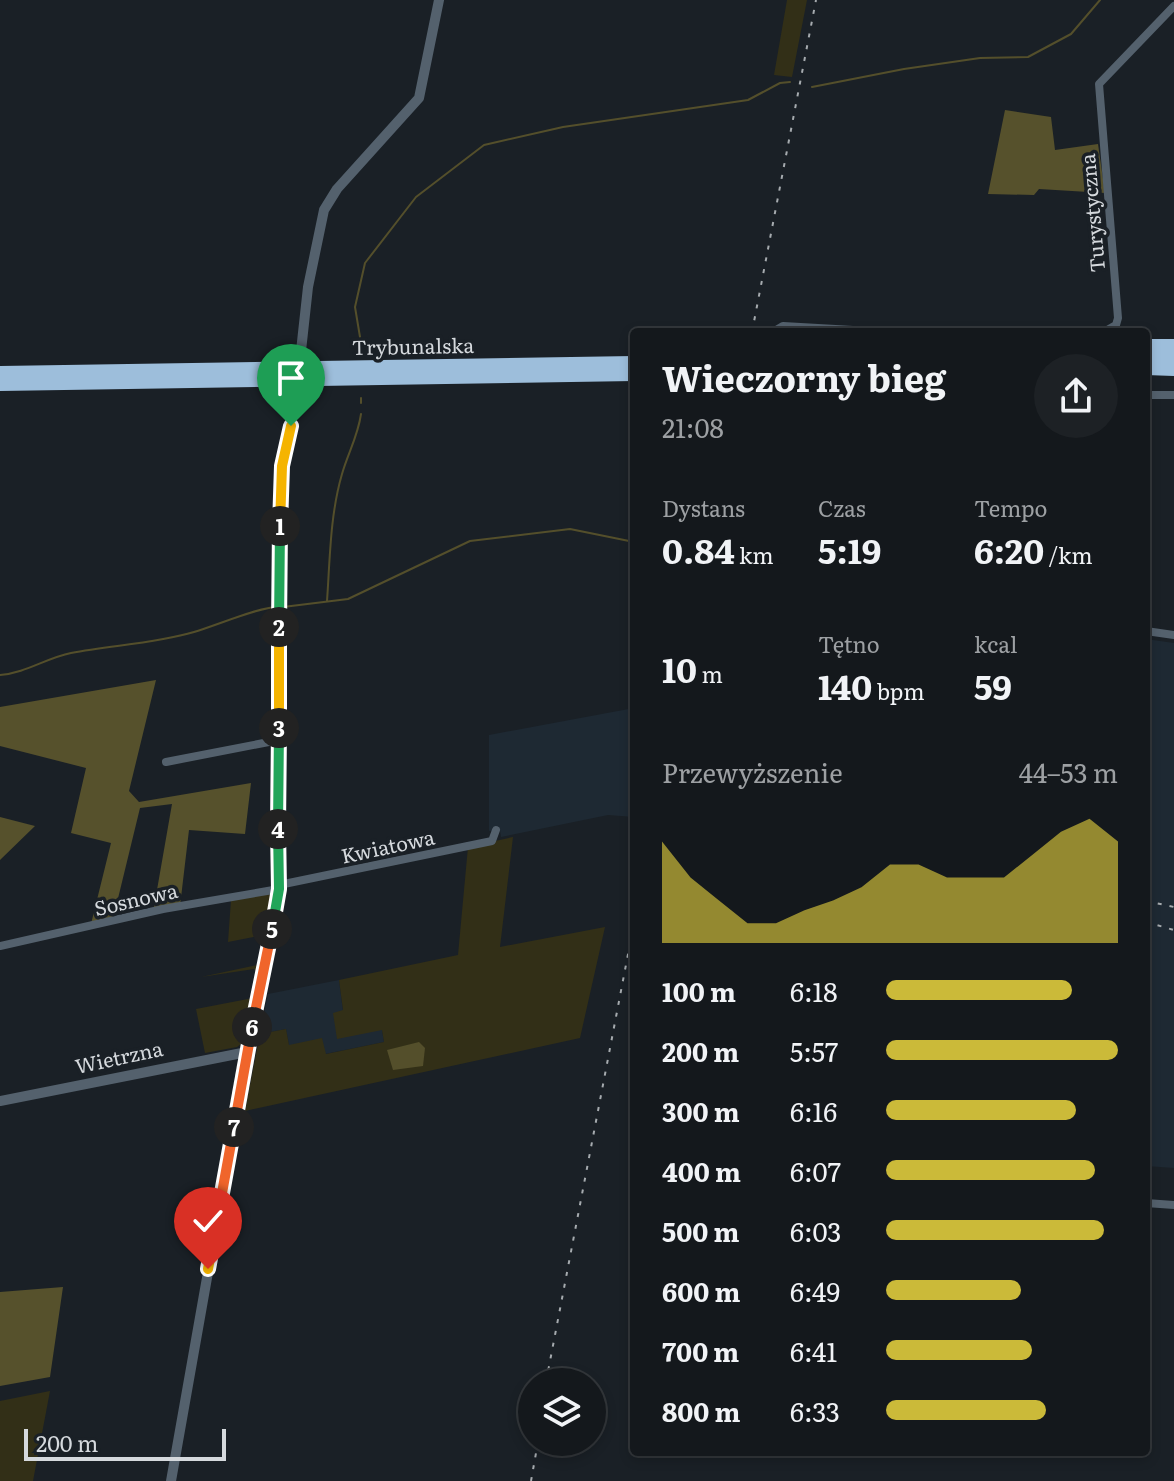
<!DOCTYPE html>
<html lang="pl">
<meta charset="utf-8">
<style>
body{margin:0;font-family:Literata,serif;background:#1d2125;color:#f1f3f6;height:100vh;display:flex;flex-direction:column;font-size:30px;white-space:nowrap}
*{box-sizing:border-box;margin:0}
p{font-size:26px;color:#9da0a3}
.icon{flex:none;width:44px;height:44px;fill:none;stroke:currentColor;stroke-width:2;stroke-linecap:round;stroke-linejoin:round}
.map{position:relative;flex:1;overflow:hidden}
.details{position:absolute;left:630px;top:328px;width:520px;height:1128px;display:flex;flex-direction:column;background:#14181c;border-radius:8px;box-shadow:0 4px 12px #0003,0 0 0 2px #33373b}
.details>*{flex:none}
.controls{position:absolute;left:518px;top:1368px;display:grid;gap:16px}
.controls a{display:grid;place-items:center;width:88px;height:88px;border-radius:50%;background:#14181c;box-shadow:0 4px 12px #0003,0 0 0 2px #33373b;font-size:40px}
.scale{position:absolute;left:24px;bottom:20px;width:202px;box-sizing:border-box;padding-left:8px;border:4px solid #d5d9dd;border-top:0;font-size:22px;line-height:28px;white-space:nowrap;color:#d5d9dd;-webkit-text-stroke:6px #1a2026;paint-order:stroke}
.pin{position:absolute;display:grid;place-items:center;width:68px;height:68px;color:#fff;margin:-82px -34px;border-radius:50% 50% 50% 0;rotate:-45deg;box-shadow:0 0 8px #0007}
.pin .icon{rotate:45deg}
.km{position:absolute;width:40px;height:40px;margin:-20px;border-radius:50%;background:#222;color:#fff;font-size:22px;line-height:40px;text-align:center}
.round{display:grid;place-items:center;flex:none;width:84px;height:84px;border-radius:42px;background:#1d2125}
.summary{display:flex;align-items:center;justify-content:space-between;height:136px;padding:0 32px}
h1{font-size:36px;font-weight:700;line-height:60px}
.stats{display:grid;grid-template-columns:repeat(3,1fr);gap:12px;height:136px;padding:8px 32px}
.stats div{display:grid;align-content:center}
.stats b{font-size:34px;font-weight:700}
.stats small{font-size:22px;font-weight:400}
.stats p{font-size:22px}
.chart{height:224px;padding:16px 32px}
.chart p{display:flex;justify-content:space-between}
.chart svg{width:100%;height:144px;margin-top:8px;fill:#cbba39;opacity:.7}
ul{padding:0 32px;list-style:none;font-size:26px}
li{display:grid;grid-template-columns:128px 96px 1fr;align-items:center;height:60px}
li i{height:20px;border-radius:10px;background:#cbba39}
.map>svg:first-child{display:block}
.built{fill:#1e2933}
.green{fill:#322f17}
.forest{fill:#56512c}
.water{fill:#544f2b}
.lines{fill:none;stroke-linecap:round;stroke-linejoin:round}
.stream{stroke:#544f2b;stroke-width:2}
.minor{stroke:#54616d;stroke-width:8}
.tertiary{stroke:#54616d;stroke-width:10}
.motorway{stroke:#9dbedb;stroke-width:14}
.rail{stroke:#a6abaf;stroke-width:2;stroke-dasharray:4 8;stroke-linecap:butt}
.split-1-casing{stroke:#fff;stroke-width:16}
.split-2-casing{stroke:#fff;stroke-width:16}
.split-3-casing{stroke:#fff;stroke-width:16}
.split-4-casing{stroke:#fff;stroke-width:16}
.split-5-casing{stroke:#fff;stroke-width:16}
.split-6-casing{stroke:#fff;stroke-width:16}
.split-7-casing{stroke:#fff;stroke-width:16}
.split-8-casing{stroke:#fff;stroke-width:16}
.split-9-casing{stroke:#fff;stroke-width:16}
.split-1{stroke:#f5b400;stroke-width:10}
.split-2{stroke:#22a559;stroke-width:10}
.split-3{stroke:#f5b400;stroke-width:10}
.split-4{stroke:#22a559;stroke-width:10}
.split-5{stroke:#22a559;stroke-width:10}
.split-6{stroke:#f0652b;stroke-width:10}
.split-7{stroke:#f0652b;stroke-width:10}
.split-8{stroke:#f0652b;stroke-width:10}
.split-9{stroke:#f5b400;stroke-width:10}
.labels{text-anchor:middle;stroke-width:7;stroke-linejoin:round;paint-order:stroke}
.street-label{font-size:20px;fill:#d5d9dd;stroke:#1a2026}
</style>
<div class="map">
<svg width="1174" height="1481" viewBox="0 0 1174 1481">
<rect width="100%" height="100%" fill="#1a2026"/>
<path class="built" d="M1146,639L1174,643V1168L1146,1166Z
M634,708V817L608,815L501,837L500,830L489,831V735Z
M339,980L343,1011L382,1030L384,1042L325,1054L289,1045L286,1029L260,1034L268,994Z"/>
<path class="green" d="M787,0H807L792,77L774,75Z
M513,837L500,947L605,927L580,1038L245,1111L260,1034L286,1029L289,1045L322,1038L326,1054L384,1042L382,1030L337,1039L333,1013L343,1010L339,980L458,955L468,847Z
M270,893L275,899L263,960L260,959L264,935L228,942L231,900Z
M262,964L246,1040L237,1047L205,1053L196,1009L253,998L258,973L254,969L201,977Z
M50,1391L33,1481H0V1401Z"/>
<path class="forest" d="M1005,110L1051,117L1055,150L1098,144L1105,193L1039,189L1034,195L988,194Z
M156,680L129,791L139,802L251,783L245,834L189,830L180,906L154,907L172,804L140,808L113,919L91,924L111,843L71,833L86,768L0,746V707Z
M0,817L35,826L0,860Z
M63,1287L50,1377L0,1386V1292Z"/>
<path class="water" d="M419,1042L425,1048L423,1066L393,1070L387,1050Z"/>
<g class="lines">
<path class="stream" d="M812,87L904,69L980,58L1028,57L1071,34L1100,0
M360,337L355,307L365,263L416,197L484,145L563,127L748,100L780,83L790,82
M360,349V352
M361,403V398
M327,601C330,559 330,515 342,474C348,453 358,436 361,414
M283,607L348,599L470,541L570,529L634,542
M0,675C26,673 46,658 71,653C111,645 154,644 194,632C215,626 259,607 277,607"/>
<path class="minor" d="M773,332L783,326L888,332
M1104,332L1116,325L1118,318L1099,84L1174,6
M1146,395H1174
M1146,631L1174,635
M166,762L279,740
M279,885L492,841L496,830
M0,946L163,909L279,889
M1146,1203L1174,1205"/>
<path class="tertiary" d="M300,360L308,287L324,210L337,189L419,98L439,0
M0,1101L247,1052
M171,1481L247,1052L278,899L282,472L297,388"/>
<path class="motorway" d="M1146,346H1174
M1146,358H1174
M1146,368L1174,369
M0,373L634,363
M0,384L634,374"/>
<path class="rail" d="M752,332L816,0
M1146,901L1174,907
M1146,922L1174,930
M546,1382L634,923
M531,1481L538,1442"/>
</g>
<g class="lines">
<defs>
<path id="split-1" d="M280,526L282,466L291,426"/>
<path id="split-2" d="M279,627L280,526"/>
<path id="split-3" d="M279,728V627"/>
<path id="split-4" d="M278,829L279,728"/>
<path id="split-5" d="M272,929L279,889L278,829"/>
<path id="split-6" d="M252,1027L272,929"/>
<path id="split-7" d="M234,1127L252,1027"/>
<path id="split-8" d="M216,1226L234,1127"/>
<path id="split-9" d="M208,1269L216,1226"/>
</defs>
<use href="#split-1" class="split-1-casing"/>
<use href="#split-2" class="split-2-casing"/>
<use href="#split-3" class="split-3-casing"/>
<use href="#split-4" class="split-4-casing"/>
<use href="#split-5" class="split-5-casing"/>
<use href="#split-6" class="split-6-casing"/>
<use href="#split-7" class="split-7-casing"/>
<use href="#split-8" class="split-8-casing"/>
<use href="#split-9" class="split-9-casing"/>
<use href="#split-1" class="split-1"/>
<use href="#split-2" class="split-2"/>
<use href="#split-3" class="split-3"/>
<use href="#split-4" class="split-4"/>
<use href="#split-5" class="split-5"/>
<use href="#split-6" class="split-6"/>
<use href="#split-7" class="split-7"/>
<use href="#split-8" class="split-8"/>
<use href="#split-9" class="split-9"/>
</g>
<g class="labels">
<g class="street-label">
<text transform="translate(1093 213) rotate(-95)" y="7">Turystyczna</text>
<text transform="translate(413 347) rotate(-1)" y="7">Trybunalska</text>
<text transform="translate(388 847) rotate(-12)" y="7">Kwiatowa</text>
<text transform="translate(136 900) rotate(-13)" y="7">Sosnowa</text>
<text transform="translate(119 1058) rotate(-12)" y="7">Wietrzna</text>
</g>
</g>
</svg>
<div class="controls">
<a><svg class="icon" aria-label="layers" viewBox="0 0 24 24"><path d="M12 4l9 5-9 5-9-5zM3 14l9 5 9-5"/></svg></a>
</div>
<div class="scale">200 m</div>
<div class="pin" style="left:291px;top:426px;background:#1e9e55"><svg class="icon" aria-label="arrive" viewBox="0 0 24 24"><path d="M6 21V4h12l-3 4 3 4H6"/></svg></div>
<div class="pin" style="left:208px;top:1269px;background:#d93025"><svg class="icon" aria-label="check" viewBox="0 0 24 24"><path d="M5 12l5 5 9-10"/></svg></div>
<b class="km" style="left:280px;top:526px">1</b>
<b class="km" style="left:279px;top:627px">2</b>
<b class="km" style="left:279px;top:728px">3</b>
<b class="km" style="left:278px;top:829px">4</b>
<b class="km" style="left:272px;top:929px">5</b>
<b class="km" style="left:252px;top:1027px">6</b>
<b class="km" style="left:234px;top:1127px">7</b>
<section class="details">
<div class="summary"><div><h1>Wieczorny bieg</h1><p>21:08</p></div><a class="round"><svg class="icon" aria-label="share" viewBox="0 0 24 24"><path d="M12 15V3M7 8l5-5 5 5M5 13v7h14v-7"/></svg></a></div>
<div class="stats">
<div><p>Dystans</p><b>0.84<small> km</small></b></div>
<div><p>Czas</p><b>5:19</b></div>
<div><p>Tempo</p><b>6:20<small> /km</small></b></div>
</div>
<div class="stats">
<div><b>10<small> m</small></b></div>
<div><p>Tętno</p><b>140<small> bpm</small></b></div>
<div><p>kcal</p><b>59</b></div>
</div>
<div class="chart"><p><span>Przewyższenie</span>44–53 m</p>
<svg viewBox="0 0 160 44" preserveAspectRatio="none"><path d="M0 44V13L10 24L20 31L30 38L40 38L50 34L60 31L70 27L80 20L90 20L100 24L110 24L120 24L130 17L140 10L150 6L160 13V44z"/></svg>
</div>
<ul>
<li><b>100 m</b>6:18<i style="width:80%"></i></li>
<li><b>200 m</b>5:57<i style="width:100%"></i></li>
<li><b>300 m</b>6:16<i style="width:82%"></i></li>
<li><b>400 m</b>6:07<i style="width:90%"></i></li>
<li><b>500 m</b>6:03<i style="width:94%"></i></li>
<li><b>600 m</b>6:49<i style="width:58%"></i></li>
<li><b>700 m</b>6:41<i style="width:63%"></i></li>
<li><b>800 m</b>6:33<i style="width:69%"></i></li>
</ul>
</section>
</div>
